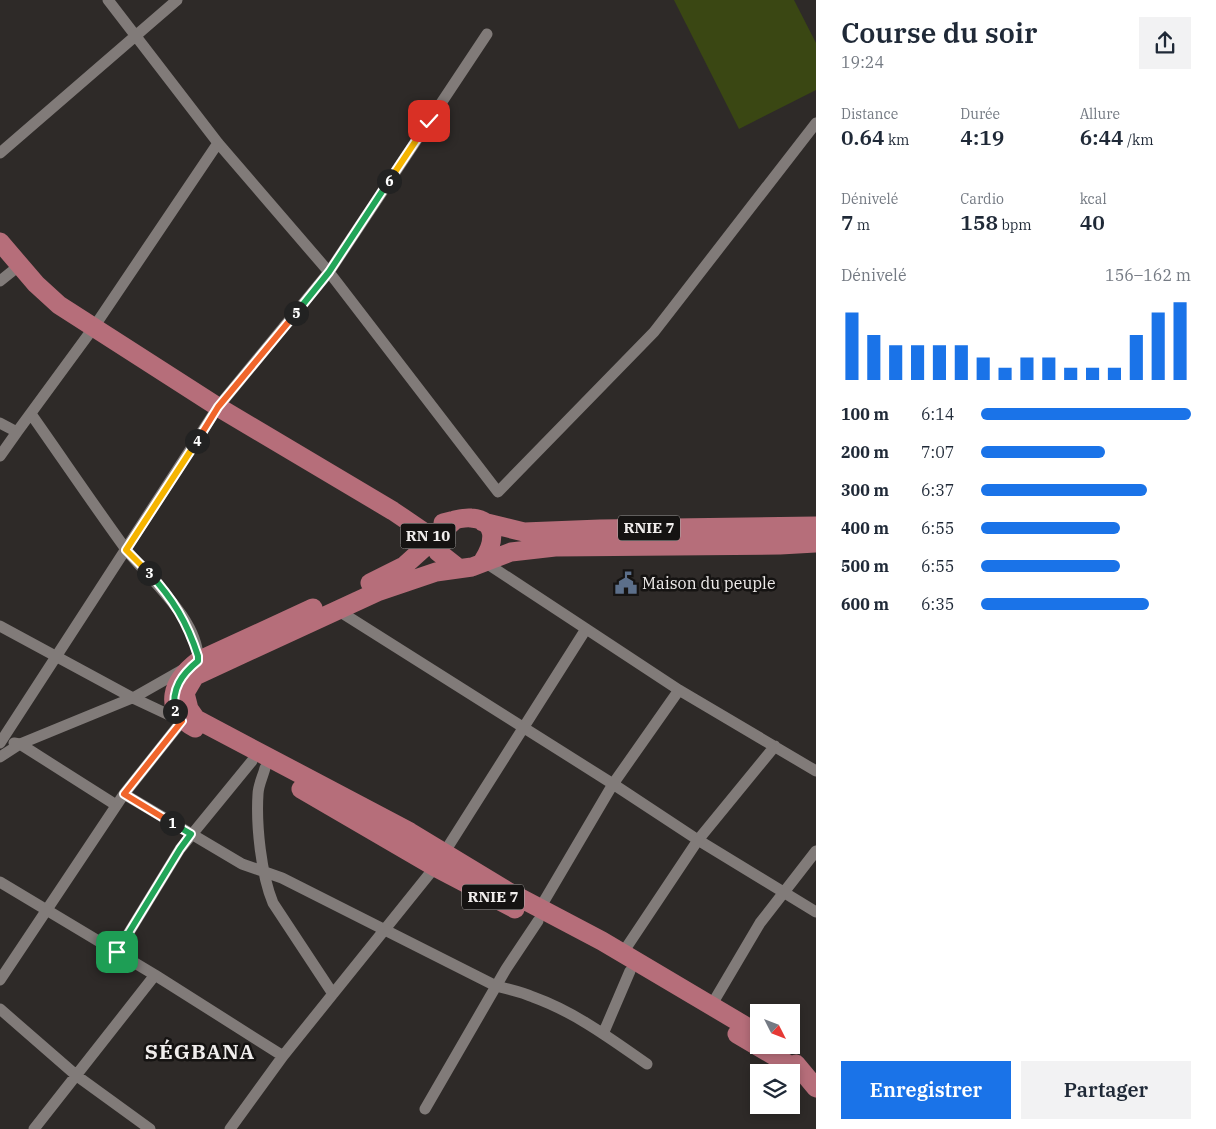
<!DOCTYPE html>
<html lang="fr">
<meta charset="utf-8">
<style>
body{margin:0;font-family:"IBM Plex Serif",serif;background:#f2f2f3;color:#1f2937;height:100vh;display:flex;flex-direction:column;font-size:19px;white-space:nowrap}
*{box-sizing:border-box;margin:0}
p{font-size:16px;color:#747a83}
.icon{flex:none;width:28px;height:28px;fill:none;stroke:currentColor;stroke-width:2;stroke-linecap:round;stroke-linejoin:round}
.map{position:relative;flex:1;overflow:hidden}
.panel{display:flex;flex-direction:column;background:#fff;width:400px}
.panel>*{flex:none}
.needle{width:32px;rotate:132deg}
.controls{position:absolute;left:750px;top:1004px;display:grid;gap:10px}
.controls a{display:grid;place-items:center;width:50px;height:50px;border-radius:0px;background:#fff;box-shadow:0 2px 8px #0003;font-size:25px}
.pin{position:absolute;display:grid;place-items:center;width:42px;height:42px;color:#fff;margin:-21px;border-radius:10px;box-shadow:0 2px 8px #0006}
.km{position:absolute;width:25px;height:25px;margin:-12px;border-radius:50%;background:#222;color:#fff;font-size:14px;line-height:25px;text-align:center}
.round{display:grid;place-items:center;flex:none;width:52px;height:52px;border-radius:0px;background:#f2f2f3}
.overview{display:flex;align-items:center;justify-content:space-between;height:85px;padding:0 25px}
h1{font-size:28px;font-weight:600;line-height:38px}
.metrics{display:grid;grid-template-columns:repeat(3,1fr);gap:8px;height:85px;padding:5px 25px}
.metrics div{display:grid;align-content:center}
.metrics b{font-size:21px;font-weight:600}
.metrics small{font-size:14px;font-weight:400}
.metrics p{font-size:14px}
.chart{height:140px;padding:10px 25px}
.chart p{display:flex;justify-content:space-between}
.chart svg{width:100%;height:90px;margin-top:5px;stroke:#1a73e8;stroke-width:6}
.primary-button{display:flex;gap:10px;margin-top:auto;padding:10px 25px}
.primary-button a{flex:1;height:58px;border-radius:0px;background:#1a73e8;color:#fff;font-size:20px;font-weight:600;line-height:58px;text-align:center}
.primary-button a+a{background:#f2f2f3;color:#1f2937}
ul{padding:0 25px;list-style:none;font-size:16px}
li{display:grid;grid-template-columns:80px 60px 1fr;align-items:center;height:38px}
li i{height:12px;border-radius:6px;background:#1a73e8}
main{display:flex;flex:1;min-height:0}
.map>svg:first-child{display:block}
.green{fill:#3a4713}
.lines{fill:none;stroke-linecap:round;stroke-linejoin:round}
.street{stroke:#817b79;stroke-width:11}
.primary{stroke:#b66e7a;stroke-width:19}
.split-1-casing{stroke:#fff;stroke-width:10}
.split-2-casing{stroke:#fff;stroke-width:10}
.split-3-casing{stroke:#fff;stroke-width:10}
.split-4-casing{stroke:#fff;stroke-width:10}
.split-5-casing{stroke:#fff;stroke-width:10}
.split-6-casing{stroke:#fff;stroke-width:10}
.split-7-casing{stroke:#fff;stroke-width:10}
.split-1{stroke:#22a559;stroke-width:6}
.split-2{stroke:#f0652b;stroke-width:6}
.split-3{stroke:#22a559;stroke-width:6}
.split-4{stroke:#f5b400;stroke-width:6}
.split-5{stroke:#f0652b;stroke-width:6}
.split-6{stroke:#22a559;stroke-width:6}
.split-7{stroke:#f5b400;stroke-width:6}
.labels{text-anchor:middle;stroke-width:5;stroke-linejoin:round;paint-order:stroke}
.shield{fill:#151312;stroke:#aeacab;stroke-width:1}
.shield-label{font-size:15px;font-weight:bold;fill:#f0edec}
.poi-label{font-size:16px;fill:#f0edec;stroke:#151312;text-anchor:start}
.district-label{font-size:21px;font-weight:bold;letter-spacing:1px;fill:#f0edec;stroke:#151312}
</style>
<main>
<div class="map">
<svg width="816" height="1129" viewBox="0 0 816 1129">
<rect width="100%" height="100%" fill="#2e2a28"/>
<path class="green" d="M674,0H794L816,43V90L739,129Z"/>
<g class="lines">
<path class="street" d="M108,0L218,143L329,272L498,492L654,332L816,123
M0,153L177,0
M0,281L20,265
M31,414C62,458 93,504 125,548C147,577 200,620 198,661L133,698
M0,423L17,432L94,327L218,143
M0,456L17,432
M483,561L679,690L816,771
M339,611L613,784L698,840L816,912
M0,626L133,698L182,721L124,794L0,980
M0,743L218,407L329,272L487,34
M14,743L20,744L116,805
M0,757L20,744L137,696
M265,768C263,776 258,786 258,794C256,825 261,874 273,903L333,994
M124,794L242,864L282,878L496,986C508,989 522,992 533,997C575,1012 611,1039 647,1064
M444,853L586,629
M0,882L155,975L283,1056
M540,908L613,784L679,690
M117,952L180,849L252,761
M622,954L698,840L775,746
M711,1006L760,923L816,851
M0,1009L77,1076L150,1129
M603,1034L630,971
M425,1109L506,969L538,921
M34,1129L155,975
M230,1129L283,1056L435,867"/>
<path class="primary" d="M0,242L36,284L59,305L218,407L393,511L424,532L433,541L438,552L457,567
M483,522L524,532L600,529L816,526
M443,523C451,521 462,517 471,518C499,520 494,544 483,561
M370,583L404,566L455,520
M195,728C161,709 172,681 198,661L313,608
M301,789L435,867L515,909
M737,1034L803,1073
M759,1034L602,941L509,892L410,832L196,719L189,709L185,693L195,676L377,592L436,572L472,567L511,552L555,547L780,545L816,543
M796,1064L816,1088"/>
</g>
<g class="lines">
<defs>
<path id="split-1" d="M117,952L180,849L191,834L172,823"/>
<path id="split-2" d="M172,823L124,794L182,721L175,711"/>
<path id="split-3" d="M149,573C173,599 187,622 198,656V661C182,674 171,689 175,711"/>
<path id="split-4" d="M149,573L126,550L197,441"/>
<path id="split-5" d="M197,441L218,407L296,313"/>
<path id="split-6" d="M296,313L329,272L389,181"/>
<path id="split-7" d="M389,181L429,121"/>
</defs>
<use href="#split-1" class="split-1-casing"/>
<use href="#split-2" class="split-2-casing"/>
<use href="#split-3" class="split-3-casing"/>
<use href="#split-4" class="split-4-casing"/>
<use href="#split-5" class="split-5-casing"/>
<use href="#split-6" class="split-6-casing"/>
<use href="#split-7" class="split-7-casing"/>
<use href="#split-1" class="split-1"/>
<use href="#split-2" class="split-2"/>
<use href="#split-3" class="split-3"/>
<use href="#split-4" class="split-4"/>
<use href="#split-5" class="split-5"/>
<use href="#split-6" class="split-6"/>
<use href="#split-7" class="split-7"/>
</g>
<defs>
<symbol id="civic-bare" viewBox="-9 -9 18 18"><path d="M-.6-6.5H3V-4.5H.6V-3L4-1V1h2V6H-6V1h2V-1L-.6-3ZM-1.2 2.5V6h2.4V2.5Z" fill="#5c6f8a" stroke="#151312" stroke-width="2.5" paint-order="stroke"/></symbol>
</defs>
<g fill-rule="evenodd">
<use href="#civic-bare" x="610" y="567" width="32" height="32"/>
</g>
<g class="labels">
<g class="shield">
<rect x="618" y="515.5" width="62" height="25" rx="4"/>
<rect x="400.5" y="523.5" width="55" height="25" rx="4"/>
<rect x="462" y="884.5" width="62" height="25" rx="4"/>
</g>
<g class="shield-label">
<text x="649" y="533">RNIE 7</text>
<text x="428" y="541">RN 10</text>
<text x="493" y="902">RNIE 7</text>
</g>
<g class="poi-label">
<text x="642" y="589">Maison du peuple</text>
</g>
<g class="district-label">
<text x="200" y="1059">SÉGBANA</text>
</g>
</g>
</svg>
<div class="controls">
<a><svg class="needle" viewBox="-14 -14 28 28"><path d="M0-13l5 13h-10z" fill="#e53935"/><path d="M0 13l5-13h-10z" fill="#747a83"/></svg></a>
<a><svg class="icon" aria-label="layers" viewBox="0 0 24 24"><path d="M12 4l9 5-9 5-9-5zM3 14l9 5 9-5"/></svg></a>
</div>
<div class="pin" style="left:117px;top:952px;background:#1e9e55"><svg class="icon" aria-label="arrive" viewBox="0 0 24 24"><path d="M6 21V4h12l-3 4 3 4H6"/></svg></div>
<div class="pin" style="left:429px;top:121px;background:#d93025"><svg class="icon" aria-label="check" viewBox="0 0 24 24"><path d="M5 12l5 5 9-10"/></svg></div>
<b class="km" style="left:172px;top:823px">1</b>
<b class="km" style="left:175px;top:711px">2</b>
<b class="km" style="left:149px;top:573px">3</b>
<b class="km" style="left:197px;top:441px">4</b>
<b class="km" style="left:296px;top:313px">5</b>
<b class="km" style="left:389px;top:181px">6</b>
</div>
<section class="panel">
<div class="overview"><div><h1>Course du soir</h1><p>19:24</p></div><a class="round"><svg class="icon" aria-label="share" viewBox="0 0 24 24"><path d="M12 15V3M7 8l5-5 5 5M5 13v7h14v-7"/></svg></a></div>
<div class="metrics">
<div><p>Distance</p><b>0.64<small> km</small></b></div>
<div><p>Durée</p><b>4:19</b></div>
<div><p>Allure</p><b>6:44<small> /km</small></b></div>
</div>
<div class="metrics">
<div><p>Dénivelé</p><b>7<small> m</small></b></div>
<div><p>Cardio</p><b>158<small> bpm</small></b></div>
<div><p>kcal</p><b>40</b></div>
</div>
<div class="chart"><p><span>Dénivelé</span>156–162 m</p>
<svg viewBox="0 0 160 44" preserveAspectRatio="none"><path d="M5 44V11M15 44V22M25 44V27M35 44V27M45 44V27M55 44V27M65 44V33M75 44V38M85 44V33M95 44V33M105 44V38M115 44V38M125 44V38M135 44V22M145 44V11M155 44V6"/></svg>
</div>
<ul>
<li><b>100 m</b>6:14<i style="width:100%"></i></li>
<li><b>200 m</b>7:07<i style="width:59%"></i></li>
<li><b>300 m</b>6:37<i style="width:79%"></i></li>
<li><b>400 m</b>6:55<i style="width:66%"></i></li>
<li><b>500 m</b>6:55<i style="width:66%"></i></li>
<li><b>600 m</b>6:35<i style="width:80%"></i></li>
</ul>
<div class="primary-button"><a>Enregistrer</a><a>Partager</a></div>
</section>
</main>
